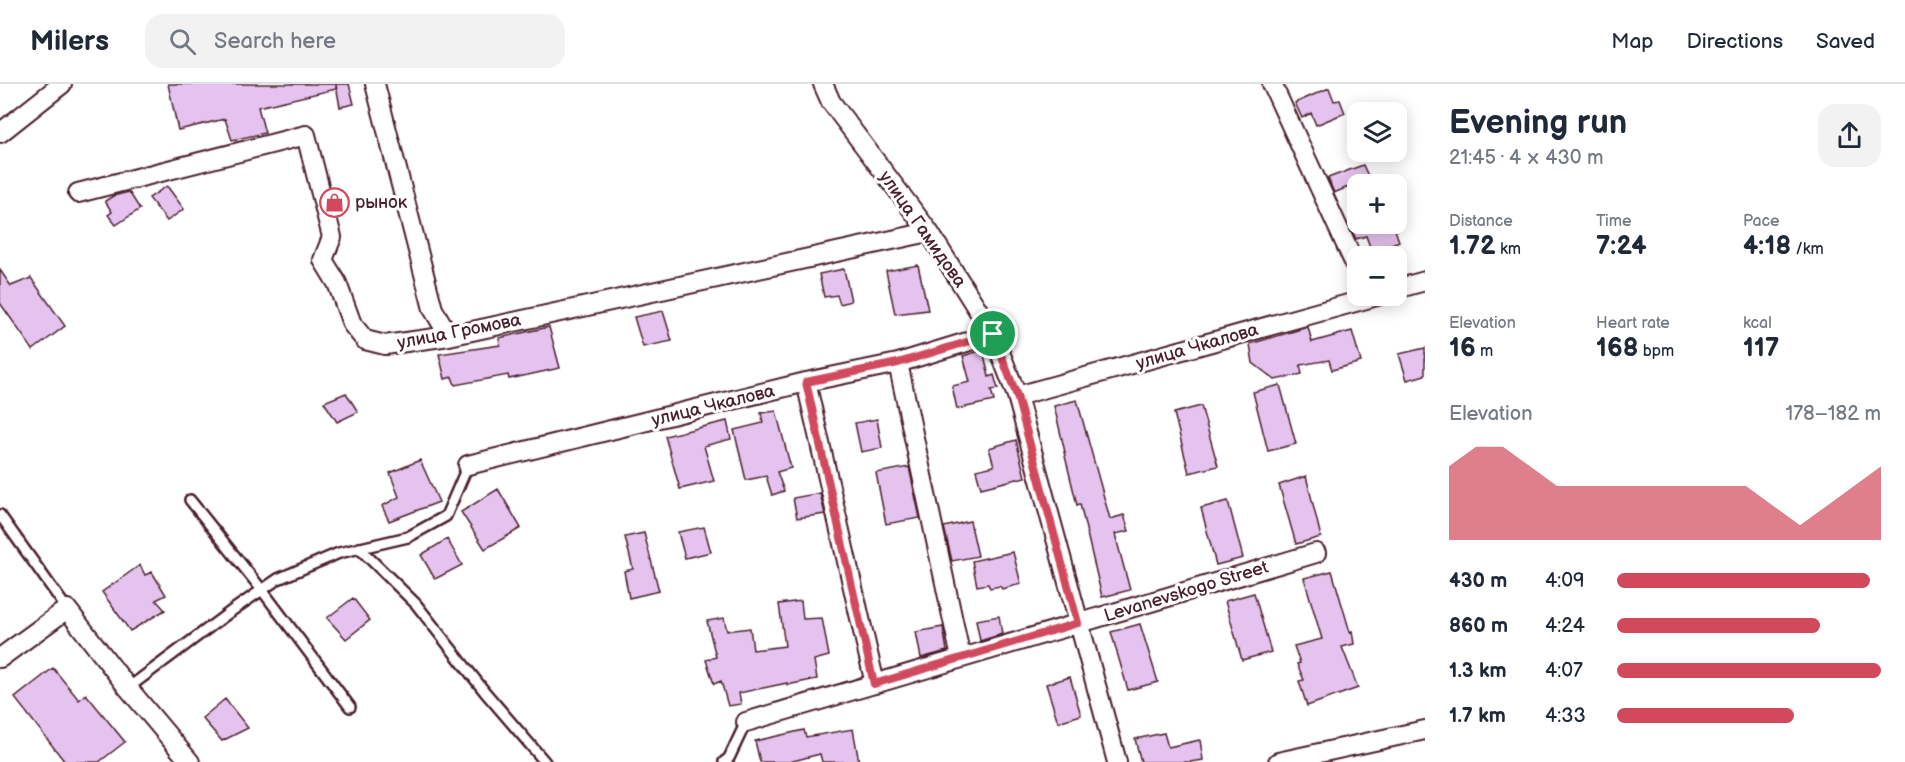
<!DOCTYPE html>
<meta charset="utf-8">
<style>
body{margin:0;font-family:"Balsamiq Sans",sans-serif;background:#f2f2f3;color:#1f2937;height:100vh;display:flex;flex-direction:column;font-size:22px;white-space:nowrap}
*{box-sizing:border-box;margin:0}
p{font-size:20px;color:#747a83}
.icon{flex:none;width:33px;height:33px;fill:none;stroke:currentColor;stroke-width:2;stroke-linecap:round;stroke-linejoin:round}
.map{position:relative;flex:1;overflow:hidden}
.panel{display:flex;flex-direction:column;background:#fff;width:480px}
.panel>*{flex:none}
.buttons{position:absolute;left:1347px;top:18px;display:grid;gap:12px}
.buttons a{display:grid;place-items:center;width:60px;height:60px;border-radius:12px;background:#fff;box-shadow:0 3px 15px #0003;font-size:30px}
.pin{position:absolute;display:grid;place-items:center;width:51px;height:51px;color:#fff;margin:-26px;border:3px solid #fff;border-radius:50%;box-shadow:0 2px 6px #0007}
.round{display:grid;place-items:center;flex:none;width:63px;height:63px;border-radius:18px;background:#f2f2f3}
.overview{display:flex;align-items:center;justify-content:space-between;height:102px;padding:0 24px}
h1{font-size:33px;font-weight:700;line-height:45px}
.stats{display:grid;grid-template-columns:repeat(3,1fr);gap:9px;height:102px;padding:6px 24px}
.stats div{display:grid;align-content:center}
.stats b{font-size:26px;font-weight:700}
.stats small{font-size:16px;font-weight:400}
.stats p{font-size:16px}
.chart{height:168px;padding:12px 24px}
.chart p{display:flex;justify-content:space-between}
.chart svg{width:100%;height:108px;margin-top:6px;fill:#d1495b;opacity:.7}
ul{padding:0 24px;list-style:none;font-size:20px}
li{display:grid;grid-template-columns:96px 72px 1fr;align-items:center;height:45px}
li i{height:15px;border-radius:8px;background:#d1495b}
header{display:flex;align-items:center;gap:36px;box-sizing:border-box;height:84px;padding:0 30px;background:#fff;border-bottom:2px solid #e0e1e3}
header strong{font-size:28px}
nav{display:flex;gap:33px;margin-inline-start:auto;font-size:21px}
.search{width:420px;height:54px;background:#f2f2f3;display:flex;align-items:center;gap:15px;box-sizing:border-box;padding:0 21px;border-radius:18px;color:#747a83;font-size:22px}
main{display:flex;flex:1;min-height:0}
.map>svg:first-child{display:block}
.building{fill:#e5c3ef;stroke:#4a1f2b;stroke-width:1.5}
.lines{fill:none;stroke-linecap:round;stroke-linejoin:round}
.lane-casing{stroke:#4a1f2b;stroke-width:14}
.street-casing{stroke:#4a1f2b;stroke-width:22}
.lane{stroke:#fff;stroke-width:9}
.street{stroke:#fff;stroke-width:18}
.route-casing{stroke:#fff;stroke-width:12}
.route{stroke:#d1495b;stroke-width:8}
.labels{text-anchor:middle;stroke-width:6;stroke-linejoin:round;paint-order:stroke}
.poi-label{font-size:18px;fill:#4a1f2b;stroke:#fff;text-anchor:start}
.street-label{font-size:18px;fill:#4a1f2b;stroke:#fff}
</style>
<header>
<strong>Milers</strong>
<div class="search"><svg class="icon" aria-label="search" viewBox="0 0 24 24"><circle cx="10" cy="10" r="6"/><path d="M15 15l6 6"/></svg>Search here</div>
<nav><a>Map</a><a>Directions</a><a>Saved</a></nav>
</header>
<main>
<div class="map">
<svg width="1425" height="678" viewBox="0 0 1425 678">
<rect width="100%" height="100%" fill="#fff"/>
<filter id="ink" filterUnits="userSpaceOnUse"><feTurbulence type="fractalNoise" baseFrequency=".0167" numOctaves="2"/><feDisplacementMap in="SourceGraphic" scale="12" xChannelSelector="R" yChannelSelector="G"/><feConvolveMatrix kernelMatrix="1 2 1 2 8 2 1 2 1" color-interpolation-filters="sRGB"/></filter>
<g filter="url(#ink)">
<path class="building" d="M168,0H349L354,20L340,23L336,1V5L258,23L265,49L232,56L225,35L178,46Z
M1329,4L1334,17L1340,16L1345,29L1316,41L1311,29L1302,34L1295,19Z
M1363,81L1369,94L1334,109L1328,94Z
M167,102L184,125L167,137L149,114Z
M129,108L140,125L116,141L108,131L112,128L105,117L113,112Z
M1349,140H1397V142L1394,143L1399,157L1372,168L1366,152L1356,155Z
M918,181L928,226L895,230L886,187Z
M844,185L851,217L840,220L837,211L824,213L819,190Z
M0,186L11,202L31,194L65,242L33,266L0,219Z
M663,227L672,257L643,263L634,233Z
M549,243L560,284L509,295L508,291L455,301L452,293L445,295L439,270L500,261L499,254Z
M1308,243L1312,258L1352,247L1361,278L1332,286L1329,276L1300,281L1302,290L1275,296L1253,279L1250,260Z
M1425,264V291L1407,296L1399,270Z
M983,266L989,293L994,291L998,305L991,306L994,317L957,325L952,302L970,298L963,272Z
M1280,301L1296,360L1268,367L1253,308Z
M346,309L358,328L337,338L324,318Z
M1077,316L1110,435L1124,431L1129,447L1115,450L1130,506L1102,513L1080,420L1077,421L1064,368H1065L1054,322Z
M1201,322L1218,382L1189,389L1174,329Z
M776,327L791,384L777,388L784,407L772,411L766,392L746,396L734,346L763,339L761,329Z
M877,335L882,364L861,368L855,339Z
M727,337L731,355L704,362L714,397L680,405L665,352Z
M1016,356L1025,393L981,404L976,386L994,382L989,364Z
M420,376L439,418L389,437L382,422L399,413L390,389Z
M909,383L920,434L886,440L876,389Z
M1306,392L1321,453L1296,460L1279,401Z
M498,405L521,444L485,465L461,428Z
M820,409L825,430L797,434L793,414Z
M1228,417L1243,474L1216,481L1201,424Z
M970,437L978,472L952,477L944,443Z
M704,443L711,468L685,474L678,448Z
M644,449L659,507L629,514L624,487L633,485L625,453Z
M447,455L462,481L435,495L421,471Z
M1013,468L1021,500L1002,505L1000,502L990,504L988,500L977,502L972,477Z
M140,481L145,491L152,488L166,511L156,516L165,526L130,547L102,508Z
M1332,487L1350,548L1352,547L1354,560L1342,563L1358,604L1307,622L1299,597L1304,596L1297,580L1300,579L1294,562L1322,555L1304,494Z
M1254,509L1271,568L1242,576L1225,517Z
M353,514L370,536L346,555L327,534Z
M801,517L803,535L822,534L829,572L814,576L817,595L787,601V599L739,609L741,620L728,622L721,597L714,600L706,576L716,573L707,537L724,534L727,547L750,544L753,566L785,562L779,520Z
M999,532L1002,550L980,557L976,536Z
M1140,540L1158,598L1128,606L1111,548Z
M943,543L947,567L921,574L916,548Z
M53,584L79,616L86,610L125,658L99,678H65L15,614Z
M1070,593L1081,631L1058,638L1046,600Z
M225,615L248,644L222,657L202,634Z
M853,645L859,678H822L820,670L789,678H760L755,657L804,646L806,653Z
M1164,649L1168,663L1200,656L1203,676L1190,678H1141L1135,655Z"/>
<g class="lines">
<defs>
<path id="lane" d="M190,416L262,506L350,623
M0,431L67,525
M359,464L416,520L485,608L545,678
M128,604L230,528L278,495L339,469L408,453L446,432L468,381
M724,678L729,674L746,638"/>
<path id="street" d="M375,0L433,225L449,252
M823,0L831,18L929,148L993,250L1017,312L1117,678
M1272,0L1358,187
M0,49L62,0
M78,109L306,51L332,153L323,176L337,199L352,240L365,256L385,261L449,252L929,148
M1396,205L1425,197
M898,279L961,574
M806,298L875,600
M1017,312L1377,212
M468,381L806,298L898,279L993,250
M0,574L67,525L128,604L190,678
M746,638L1316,469
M1278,678L1425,646"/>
</defs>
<use href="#lane" class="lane-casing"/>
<use href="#street" class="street-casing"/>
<use href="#lane" class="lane"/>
<use href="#street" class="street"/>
</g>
</g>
<g class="lines" filter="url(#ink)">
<defs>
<path id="route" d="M993,250L1017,312L1078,539L874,600L806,298L898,279Z"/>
</defs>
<use href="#route" class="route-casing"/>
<use href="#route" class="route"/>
</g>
<defs>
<symbol id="shop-ring" viewBox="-11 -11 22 22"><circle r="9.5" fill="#fff" stroke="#d1495b" stroke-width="1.5"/><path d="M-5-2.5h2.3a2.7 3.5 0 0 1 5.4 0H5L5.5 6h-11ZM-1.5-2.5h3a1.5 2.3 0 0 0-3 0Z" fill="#d1495b"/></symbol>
</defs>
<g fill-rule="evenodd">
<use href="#shop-ring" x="318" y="102" width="33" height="33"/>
</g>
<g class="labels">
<g class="poi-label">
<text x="355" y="124">рынок</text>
</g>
<g class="street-label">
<text transform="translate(923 145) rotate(55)" y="6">улица Гамидова</text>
<text transform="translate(459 247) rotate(-11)" y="6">улица Громова</text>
<text transform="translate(1197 262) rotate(-16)" y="6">улица Чкалова</text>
<text transform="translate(713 321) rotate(-14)" y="6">улица Чкалова</text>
<text transform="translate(1186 507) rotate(-17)" y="6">Levanevskogo Street</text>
</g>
</g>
</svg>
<div class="buttons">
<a><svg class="icon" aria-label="layers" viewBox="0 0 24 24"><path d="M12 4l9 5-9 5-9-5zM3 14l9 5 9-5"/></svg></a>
<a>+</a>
<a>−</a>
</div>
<div class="pin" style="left:993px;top:250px;background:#1e9e55"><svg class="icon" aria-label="arrive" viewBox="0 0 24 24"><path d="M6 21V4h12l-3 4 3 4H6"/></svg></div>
</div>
<section class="panel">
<div class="overview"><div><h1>Evening run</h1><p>21:45 · 4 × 430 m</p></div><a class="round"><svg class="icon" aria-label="share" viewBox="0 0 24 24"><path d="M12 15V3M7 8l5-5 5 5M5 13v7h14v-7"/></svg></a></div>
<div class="stats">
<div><p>Distance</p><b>1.72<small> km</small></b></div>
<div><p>Time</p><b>7:24</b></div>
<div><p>Pace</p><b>4:18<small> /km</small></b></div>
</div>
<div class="stats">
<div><p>Elevation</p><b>16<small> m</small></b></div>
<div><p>Heart rate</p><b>168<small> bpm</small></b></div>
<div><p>kcal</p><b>117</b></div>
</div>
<div class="chart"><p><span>Elevation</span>178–182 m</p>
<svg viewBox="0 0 160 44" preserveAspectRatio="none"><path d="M0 44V14L10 6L20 6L30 14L40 22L50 22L60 22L70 22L80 22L90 22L100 22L110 22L120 30L130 38L140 30L150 22L160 14V44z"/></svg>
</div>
<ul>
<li><b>430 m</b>4:09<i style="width:96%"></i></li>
<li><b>860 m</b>4:24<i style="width:77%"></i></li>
<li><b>1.3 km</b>4:07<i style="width:100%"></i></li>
<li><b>1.7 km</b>4:33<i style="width:67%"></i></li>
</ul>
</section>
</main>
